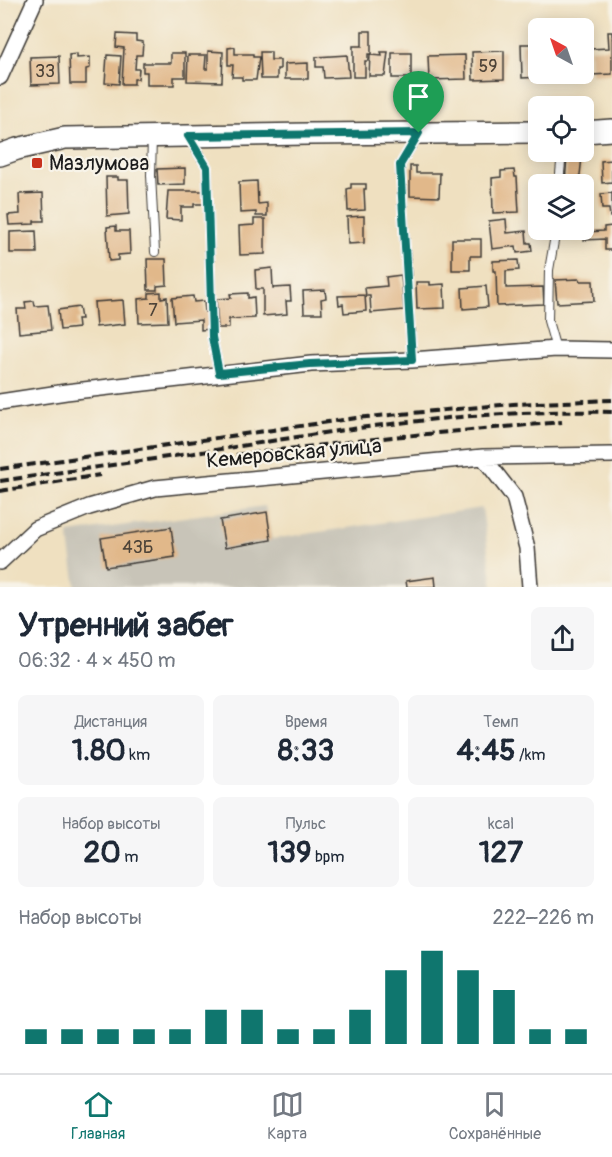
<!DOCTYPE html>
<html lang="ru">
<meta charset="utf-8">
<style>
body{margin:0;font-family:Pangolin,sans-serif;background:#f6f6f7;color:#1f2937;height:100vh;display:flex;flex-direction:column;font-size:22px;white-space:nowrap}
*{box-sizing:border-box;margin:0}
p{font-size:20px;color:#747a83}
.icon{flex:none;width:33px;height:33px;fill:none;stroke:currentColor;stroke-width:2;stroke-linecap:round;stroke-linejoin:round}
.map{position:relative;height:587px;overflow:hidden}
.details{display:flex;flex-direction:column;background:#fff;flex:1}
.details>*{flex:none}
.needle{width:39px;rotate:320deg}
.buttons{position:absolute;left:528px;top:18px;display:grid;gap:12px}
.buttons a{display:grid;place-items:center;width:66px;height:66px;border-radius:9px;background:#fff;box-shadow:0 3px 15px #0003;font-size:30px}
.pin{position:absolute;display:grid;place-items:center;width:51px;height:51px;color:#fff;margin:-62px -26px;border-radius:50% 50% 50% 0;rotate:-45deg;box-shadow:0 0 6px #0007}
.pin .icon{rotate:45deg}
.round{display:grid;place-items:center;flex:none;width:63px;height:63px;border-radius:9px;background:#f6f6f7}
.summary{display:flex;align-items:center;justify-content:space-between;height:102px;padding:0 18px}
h1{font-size:33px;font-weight:700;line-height:45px}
.stats{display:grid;grid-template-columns:repeat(3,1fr);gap:9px;height:102px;padding:6px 18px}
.stats div{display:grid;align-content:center;border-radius:9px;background:#f6f6f7;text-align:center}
.stats b{font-size:30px;font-weight:700}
.stats small{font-size:16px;font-weight:400}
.stats p{font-size:16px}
.chart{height:168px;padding:12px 18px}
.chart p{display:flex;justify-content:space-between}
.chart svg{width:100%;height:108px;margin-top:6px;stroke:#0f766e;stroke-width:6}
.tab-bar{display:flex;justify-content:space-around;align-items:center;height:84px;border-top:2px solid #e0e1e3;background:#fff;font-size:16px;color:#747a83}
.tab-bar a{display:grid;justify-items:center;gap:3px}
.tab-bar .on{color:#0f766e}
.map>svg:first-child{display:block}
.industrial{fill:#c8c4b8}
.building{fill:#e1b88a}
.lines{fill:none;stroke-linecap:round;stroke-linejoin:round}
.lane-casing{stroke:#3c3935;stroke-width:10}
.street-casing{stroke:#3c3935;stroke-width:18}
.secondary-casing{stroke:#3c3935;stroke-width:24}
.lane{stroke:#fff;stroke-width:8}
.street{stroke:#fff;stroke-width:15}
.secondary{stroke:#fff;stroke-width:21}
.rail{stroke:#1c1c1c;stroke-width:4;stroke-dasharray:9 4.5;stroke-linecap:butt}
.route-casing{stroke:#fff;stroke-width:12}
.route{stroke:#0f766e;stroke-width:8}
.poi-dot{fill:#c8321e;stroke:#f7f3e8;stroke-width:2}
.labels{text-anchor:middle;stroke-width:4.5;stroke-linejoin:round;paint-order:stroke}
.number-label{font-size:18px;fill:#4d4338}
.poi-label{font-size:21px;fill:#1c1c1c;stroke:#f7f3e8;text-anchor:start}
.street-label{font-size:21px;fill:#1c1c1c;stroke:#f7f3e8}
</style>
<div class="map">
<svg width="612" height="587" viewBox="0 0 612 587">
<rect width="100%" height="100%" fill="#f7f3e8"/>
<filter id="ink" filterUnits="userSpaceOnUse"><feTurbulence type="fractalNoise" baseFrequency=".0167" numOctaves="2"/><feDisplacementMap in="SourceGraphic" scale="12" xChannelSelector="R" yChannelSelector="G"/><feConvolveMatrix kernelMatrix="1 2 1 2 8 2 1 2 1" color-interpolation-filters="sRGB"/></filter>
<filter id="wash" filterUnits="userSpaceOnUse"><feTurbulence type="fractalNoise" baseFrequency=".008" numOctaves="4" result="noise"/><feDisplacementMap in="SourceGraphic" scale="24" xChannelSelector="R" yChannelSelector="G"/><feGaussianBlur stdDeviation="1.35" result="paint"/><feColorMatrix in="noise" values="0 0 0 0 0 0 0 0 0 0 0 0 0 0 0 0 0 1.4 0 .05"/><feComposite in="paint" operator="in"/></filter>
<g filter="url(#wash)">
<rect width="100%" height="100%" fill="#efe0c0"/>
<path class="industrial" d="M265,506L272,539L482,508L493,587H76L68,533Z"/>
<g id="blocks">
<path class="building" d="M362,31H371V54H368V61H365V77H353V46H362Z
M608,32H612V74L591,75L590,49L609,48Z
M117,34L136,35V41L143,42L142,55H136L135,69H139L138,79H134V84H122L124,48L116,47Z
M521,44H538V74H542V77L522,78Z
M235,47V54H253V57H259L256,80H242V77H232L233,65H228V48Z
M208,51L223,52L222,82L187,81L188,55H206L205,69H208Z
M504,51V79L473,80L472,52Z
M260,52H271V60H280V69H277V79H261Z
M381,52H388L385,76H369L370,55L382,56Z
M171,53H185V77H174V85H147V72H143V63H171Z
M392,53H411V78H392Z
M77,54V58L90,57V68L86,69V84H70L69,55Z
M107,55L121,56L119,84L105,83Z
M347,55L349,77L324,78L323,67H316V57Z
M465,55L466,79L429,80L428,56Z
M59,56L60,84L31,85L30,57Z
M308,63V79H285V64Z
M567,156L582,157L579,184H565Z
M612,160V182L602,183L601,161Z
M410,166H416V173H440L439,197L410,196Z
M185,168V184L158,185L157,169Z
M514,170L515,177H517L519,212L493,213L492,178L501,177V171Z
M106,177H118V180H128L129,214L107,216Z
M257,181L258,204L267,203V216H256V212L240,213L239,182Z
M351,184H366V189H364L365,210L348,211L347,189L351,188Z
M168,191H204V204H194V207H181V220L166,219Z
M43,193L44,221H34V224L9,225L8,215L20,214L19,194Z
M612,193V217H610L609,209H602L601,194Z
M364,216V243L348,244L347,217Z
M254,219H265V254L240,255L239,226L254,225Z
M506,219L507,233L526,231L527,243H531L532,251L517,253L516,246L492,249L489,221Z
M116,226V231H129L130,254L118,255V260L109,261L107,227Z
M612,226V250H605V239L584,240V232L604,231V227Z
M36,231L37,253H10V232Z
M452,239H481V256H470V270H452Z
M147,259H166L167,285L157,286V290H148Z
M518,260L519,270L506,271V288L543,287L544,304L497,306L496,271H493V261Z
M272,268L273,288L290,287L291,301H286L287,314L263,316V289H256L255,270Z
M401,275L404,310L371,313L370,296H366L365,288L387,286L386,277Z
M579,279L580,281H593L594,301L557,303L555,280Z
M416,282H430V285L444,284L445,308L417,309Z
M486,286L488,307L463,309L462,288Z
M325,290L326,298L321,299L322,313H304L303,291Z
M161,292V298L167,297L168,322L139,323L138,299L149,298V293Z
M248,293V298L254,297L255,318L229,319V328H218L216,299L231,298L230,294Z
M365,295L366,311L344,313L343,304L339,305L338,296Z
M193,296L194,302L204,301L205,312H209L210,329L201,330V320L174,322L172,298Z
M123,300L125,324L96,327L94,302Z
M34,301L35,306L48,305L51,330L19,333L17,309H26L25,302Z
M79,307L81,319H77L78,328L60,330L58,310Z
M267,512L271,540L225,548L220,520Z
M171,527L175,557L106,567L101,538Z
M435,577L436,587H407L406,581Z"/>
</g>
</g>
<g filter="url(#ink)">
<use href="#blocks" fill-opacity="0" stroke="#3c3935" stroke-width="1.5"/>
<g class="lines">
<defs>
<path id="lane" d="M152,138L151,175L155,252
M190,140L207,167L212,337L219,373
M559,184L562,152
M556,230L549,270L548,321L556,349
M412,360L400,165L417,137"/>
<path id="street" d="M0,77L35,0
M0,402L66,392L311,364L412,360L556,349L612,350
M483,457L514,497L527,548L530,587
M0,562L35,529L89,507L155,488L483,457L612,455"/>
<path id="secondary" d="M584,132L612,130
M0,155L17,149L65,138L308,134L538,132"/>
</defs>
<use href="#lane" class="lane-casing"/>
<use href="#street" class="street-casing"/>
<use href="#secondary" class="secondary-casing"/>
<use href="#lane" class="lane"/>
<use href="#street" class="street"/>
<use href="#secondary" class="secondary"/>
<path class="rail" d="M236,455L392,437L562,422
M0,469L356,418L513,404L612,400
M0,481C82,469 165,458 247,445C367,425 490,409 612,412
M0,491L100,475"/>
</g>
</g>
<g class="lines" filter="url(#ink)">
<defs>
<path id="route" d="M419,133L400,165L412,360L310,364L219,373L212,337L207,167L188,136Z"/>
</defs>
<use href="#route" class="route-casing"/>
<use href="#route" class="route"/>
</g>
<rect class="poi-dot" x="31" y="157" width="12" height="12" rx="3"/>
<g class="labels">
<g class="number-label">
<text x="488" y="72">59</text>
<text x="45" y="77">33</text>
<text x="153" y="316">7</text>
<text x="138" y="553">43Б</text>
</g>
<g class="poi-label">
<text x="49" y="170">Мазлумова</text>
</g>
<g class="street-label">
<text transform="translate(294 453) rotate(-5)" y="7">Кемеровская улица</text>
</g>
</g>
</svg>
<div class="buttons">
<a><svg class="needle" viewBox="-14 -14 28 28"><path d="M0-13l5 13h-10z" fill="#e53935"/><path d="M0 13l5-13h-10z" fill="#747a83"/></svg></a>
<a><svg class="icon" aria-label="locate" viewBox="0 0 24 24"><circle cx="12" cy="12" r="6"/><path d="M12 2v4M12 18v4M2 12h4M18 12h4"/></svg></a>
<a><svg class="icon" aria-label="layers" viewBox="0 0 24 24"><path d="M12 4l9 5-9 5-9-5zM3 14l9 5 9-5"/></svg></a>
</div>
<div class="pin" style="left:419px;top:133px;background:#1e9e55"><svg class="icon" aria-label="arrive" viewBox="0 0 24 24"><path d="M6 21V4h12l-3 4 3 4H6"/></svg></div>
</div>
<section class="details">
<div class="summary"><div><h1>Утренний забег</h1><p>06:32 · 4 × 450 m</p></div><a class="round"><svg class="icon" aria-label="share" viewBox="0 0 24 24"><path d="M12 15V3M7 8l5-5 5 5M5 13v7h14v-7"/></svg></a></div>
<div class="stats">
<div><p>Дистанция</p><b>1.80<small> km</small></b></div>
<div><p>Время</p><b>8:33</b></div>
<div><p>Темп</p><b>4:45<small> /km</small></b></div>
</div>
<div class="stats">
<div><p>Набор высоты</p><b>20<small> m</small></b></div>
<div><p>Пульс</p><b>139<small> bpm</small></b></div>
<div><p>kcal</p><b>127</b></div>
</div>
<div class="chart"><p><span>Набор высоты</span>222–226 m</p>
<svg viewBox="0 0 160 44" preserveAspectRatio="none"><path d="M5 44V38M15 44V38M25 44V38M35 44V38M45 44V38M55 44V30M65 44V30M75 44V38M85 44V38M95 44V30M105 44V14M115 44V6M125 44V14M135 44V22M145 44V38M155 44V38"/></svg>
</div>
</section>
<nav class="tab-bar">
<a class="on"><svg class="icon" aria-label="home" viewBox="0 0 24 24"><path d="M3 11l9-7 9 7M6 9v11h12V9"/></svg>Главная</a>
<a><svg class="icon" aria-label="map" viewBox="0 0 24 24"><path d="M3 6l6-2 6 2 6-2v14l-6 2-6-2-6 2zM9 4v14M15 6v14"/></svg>Карта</a>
<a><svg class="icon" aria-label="saved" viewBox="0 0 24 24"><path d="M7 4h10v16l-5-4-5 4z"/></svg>Сохранённые</a>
</nav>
